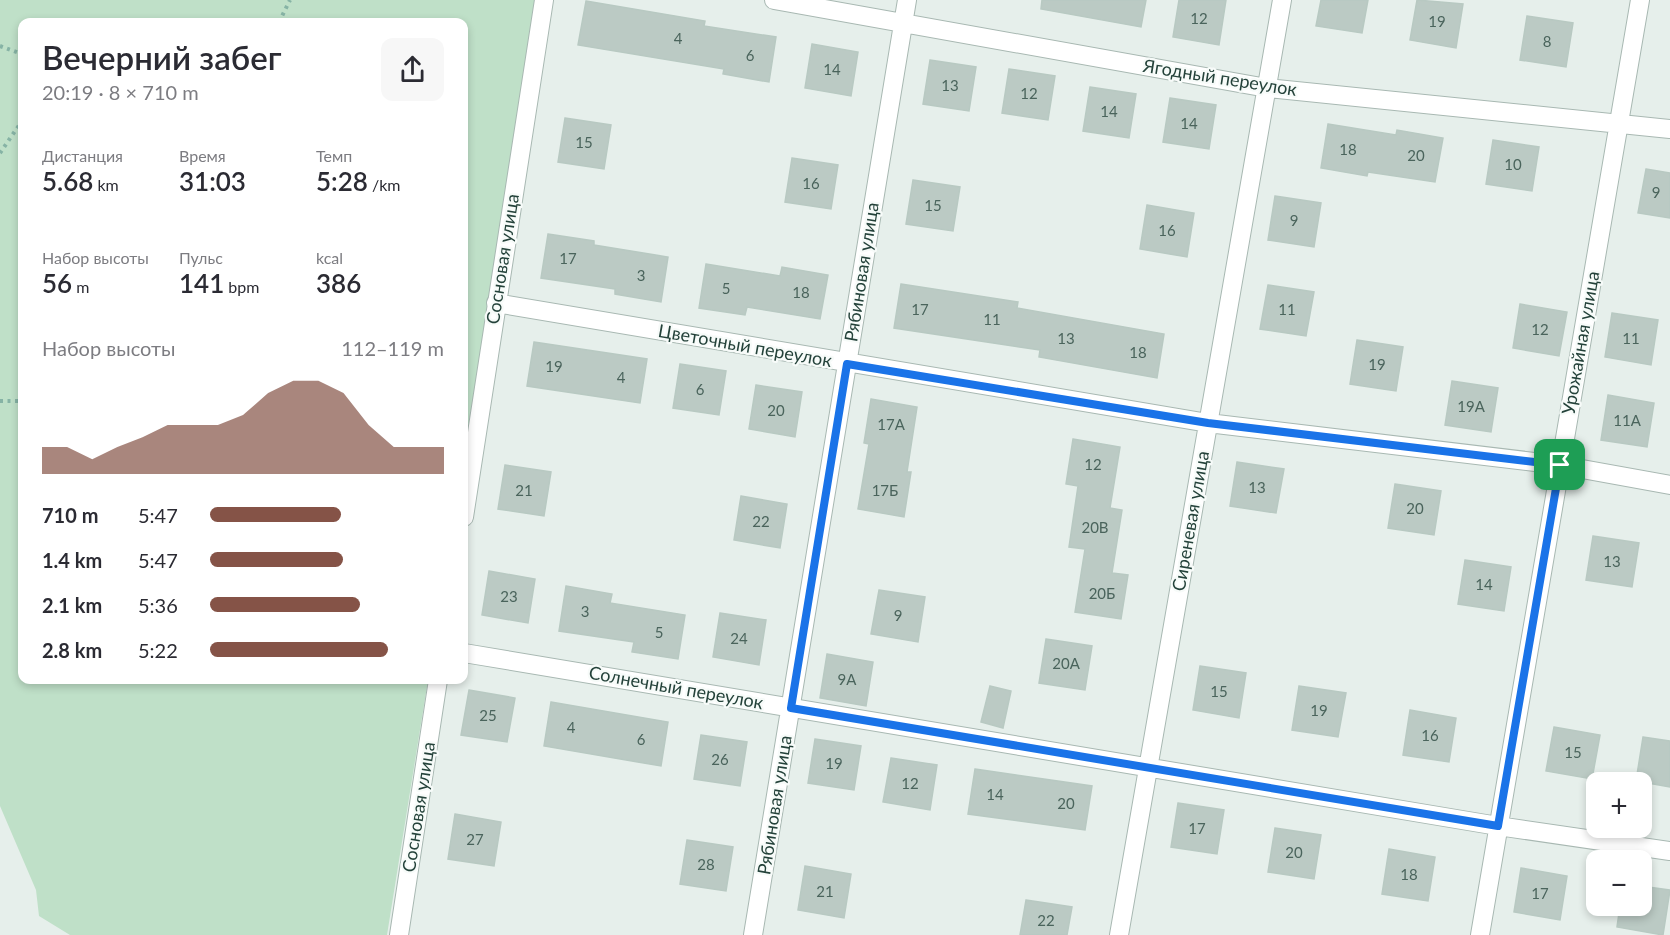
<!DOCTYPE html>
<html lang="ru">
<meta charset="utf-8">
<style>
body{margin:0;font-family:Lato,sans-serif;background:#f7f7f7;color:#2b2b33;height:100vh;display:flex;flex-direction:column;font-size:22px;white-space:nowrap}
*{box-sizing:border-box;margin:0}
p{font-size:20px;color:#7c7c81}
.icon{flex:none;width:33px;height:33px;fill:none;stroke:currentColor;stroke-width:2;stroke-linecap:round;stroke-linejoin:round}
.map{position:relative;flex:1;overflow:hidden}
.side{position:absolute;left:18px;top:18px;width:450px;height:666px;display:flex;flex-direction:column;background:#fff;border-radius:12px;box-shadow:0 3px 9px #0003}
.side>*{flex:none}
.fabs{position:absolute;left:1586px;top:772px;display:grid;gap:12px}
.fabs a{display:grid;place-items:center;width:66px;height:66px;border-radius:12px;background:#fff;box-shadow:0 3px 9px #0003;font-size:30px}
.pin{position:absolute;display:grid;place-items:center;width:51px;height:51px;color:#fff;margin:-26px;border-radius:12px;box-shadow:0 3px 9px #0006}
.round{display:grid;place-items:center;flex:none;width:63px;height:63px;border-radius:12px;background:#f7f7f7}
.head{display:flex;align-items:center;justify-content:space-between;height:102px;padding:0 24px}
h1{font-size:33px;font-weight:600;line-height:45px}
.figures{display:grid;grid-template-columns:repeat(3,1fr);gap:9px;height:102px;padding:6px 24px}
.figures div{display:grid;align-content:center}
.figures b{font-size:26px;font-weight:600}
.figures small{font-size:16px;font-weight:400}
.figures p{font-size:16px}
.chart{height:168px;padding:12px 24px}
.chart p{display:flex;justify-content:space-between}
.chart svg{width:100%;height:108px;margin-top:6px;fill:#855347;opacity:.7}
ul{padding:0 24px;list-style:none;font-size:20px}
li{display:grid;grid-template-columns:96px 72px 1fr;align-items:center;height:45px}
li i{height:15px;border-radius:8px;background:#855347}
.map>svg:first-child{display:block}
.green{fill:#bfe0c8}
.building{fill:#bbcac4;stroke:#b8c9c2;stroke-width:1.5}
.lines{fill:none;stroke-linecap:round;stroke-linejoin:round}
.minor-casing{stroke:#a8b8b2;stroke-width:20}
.path{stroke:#86b3a5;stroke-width:4;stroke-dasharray:3 4.5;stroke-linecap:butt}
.minor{stroke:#fff;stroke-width:18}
.route-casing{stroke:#fff;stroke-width:12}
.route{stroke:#1a73e8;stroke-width:8}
.labels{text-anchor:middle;stroke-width:4.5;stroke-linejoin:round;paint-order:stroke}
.number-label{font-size:15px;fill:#4a645c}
.street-label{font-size:18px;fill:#24423a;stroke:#f7fbf9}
</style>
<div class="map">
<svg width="1670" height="935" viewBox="0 0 1670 935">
<rect width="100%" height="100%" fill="#e6efeb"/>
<path class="green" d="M0,0H536L464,454V22H22V680H428L387,935H70L39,916L36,890L0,806Z"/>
<path class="building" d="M1042,0H1146L1141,27L1041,9Z
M1179,0H1226L1219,45L1173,37Z
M1321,0H1368L1362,33L1316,26Z
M1417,0L1463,4L1456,48L1410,40Z
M586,1L705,21L704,26L776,37L769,82L723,74L724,69L578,45Z
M1527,16L1573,23L1566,67L1520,60Z
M812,44L858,52L851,96L805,88Z
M930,60L976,67L969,111L923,104Z
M1009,69L1055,76L1048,120L1002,113Z
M1090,87L1136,94L1129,138L1083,131Z
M1170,98L1216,105L1209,149L1163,142Z
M565,118L611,125L604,169L558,162Z
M1328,124L1396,135L1397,130L1443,138L1435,182L1368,172L1367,176L1321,168Z
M1493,140L1539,147L1532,191L1486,184Z
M792,158L838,165L831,209L785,202Z
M1646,169L1670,173V218L1638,213Z
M913,180L960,187L953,231L906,224Z
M1275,196L1321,203L1314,247L1268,240Z
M1147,205L1194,213L1187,257L1140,249Z
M548,234L594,241V245L668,257L661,302L615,294V289L541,278Z
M706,264L780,276L782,267L828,275L820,319L747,307L745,315L699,308Z
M901,284L1018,302L1017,308L1164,334L1157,378L1039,357L1040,350L894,328Z
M1268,285L1314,292L1306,336L1260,329Z
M1520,304L1567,312L1559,356L1513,348Z
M1612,313L1658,320L1651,365L1605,357Z
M1357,340L1403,347L1396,391L1350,384Z
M534,342L647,359L640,403L527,386Z
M680,364L726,371L719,415L673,408Z
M1452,381L1498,388L1491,432L1445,425Z
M756,385L802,392L795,437L749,429Z
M1608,395L1654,403L1647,447L1601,440Z
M871,399L917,407L907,472H911L904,517L858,509L869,444L864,443Z
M1073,439L1120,447L1110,508L1122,510L1112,573L1128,575L1121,619L1075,612L1085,549L1069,547L1078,486L1066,484Z
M1237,462L1284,469L1276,513L1230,506Z
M505,465L551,472L544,516L498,509Z
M1395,484L1441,491L1434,535L1388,528Z
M741,496L787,504L780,548L734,540Z
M1593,536L1639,543L1632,587L1586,580Z
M1465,560L1511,567L1504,611L1458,604Z
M489,571L535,579L528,623L482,615Z
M566,586L612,594L610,603L685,615L678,659L632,652L634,642L559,631Z
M879,590L925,597L918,642L871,634Z
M720,613L766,620L759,665L713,657Z
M1046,639L1092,646L1085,690L1039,683Z
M827,654L873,662L866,706L820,698Z
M1200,666L1246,673L1239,718L1193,710Z
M990,686L1011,691L1003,728L981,722Z
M1299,686L1346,693L1338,737L1292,730Z
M469,690L515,698L507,742L461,735Z
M551,702L668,722L661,766L544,746Z
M1410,710L1456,718L1449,762L1403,755Z
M1554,727L1600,735L1592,779L1546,771Z
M701,735L747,742L740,786L694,779Z
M1643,737L1670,741V787L1636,781Z
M815,739L861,746L854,790L808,783Z
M891,758L937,765L930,810L883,802Z
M975,769L1092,786L1085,830L968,814Z
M1178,803L1224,810L1217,854L1171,847Z
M455,814L501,822L494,866L448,859Z
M1275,828L1321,835L1314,879L1268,872Z
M687,840L733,847L726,891L680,884Z
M1389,849L1435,857L1428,901L1382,894Z
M805,866L851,874L844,918L798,910Z
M1521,868L1567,876L1560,920L1514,912Z
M1641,886L1670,890L1663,935L1617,927L1620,906H1641Z
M1026,900L1072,907L1067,935H1020Z"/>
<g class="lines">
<defs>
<path id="minor" d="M774,0L1267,88L1670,129
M496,303L1208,423L1560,465L1670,485
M464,517L544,0
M464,653L1498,826L1670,851
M399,935L438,680
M753,935L907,0
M1119,935L1282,0
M1480,935L1640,0"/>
</defs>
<use href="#minor" class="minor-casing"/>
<path class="path" d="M279,22L290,0
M0,46L22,54
M0,153L22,121
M0,401H22"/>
<use href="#minor" class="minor"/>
</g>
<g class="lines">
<defs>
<path id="route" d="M847,364L1208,423L1560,465L1498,826L791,708Z"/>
</defs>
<use href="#route" class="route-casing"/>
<use href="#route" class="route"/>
</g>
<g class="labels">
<g class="number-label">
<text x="1199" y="24">12</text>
<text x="1437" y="27">19</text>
<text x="678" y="44">4</text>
<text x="1547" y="47">8</text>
<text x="750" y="61">6</text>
<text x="832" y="75">14</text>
<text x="950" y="91">13</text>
<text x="1029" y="99">12</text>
<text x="1109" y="117">14</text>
<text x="1189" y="129">14</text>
<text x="584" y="148">15</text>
<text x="1348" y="155">18</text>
<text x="1416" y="161">20</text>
<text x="1513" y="170">10</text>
<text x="811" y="189">16</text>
<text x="1656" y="198">9</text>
<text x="933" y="211">15</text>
<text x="1294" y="226">9</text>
<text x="1167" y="236">16</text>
<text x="568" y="264">17</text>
<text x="641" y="281">3</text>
<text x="726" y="294">5</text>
<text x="801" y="298">18</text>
<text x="920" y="315">17</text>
<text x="1287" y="315">11</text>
<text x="992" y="325">11</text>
<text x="1540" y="335">12</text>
<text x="1066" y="344">13</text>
<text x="1631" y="344">11</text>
<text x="1138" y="358">18</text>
<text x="1377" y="370">19</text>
<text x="554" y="372">19</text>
<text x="621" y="383">4</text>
<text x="700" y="395">6</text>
<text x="1471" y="412">19А</text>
<text x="776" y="416">20</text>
<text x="1627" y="426">11А</text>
<text x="891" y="430">17А</text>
<text x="1093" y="470">12</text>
<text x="1257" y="493">13</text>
<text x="524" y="496">21</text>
<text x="885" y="496">17Б</text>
<text x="1415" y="514">20</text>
<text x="761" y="527">22</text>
<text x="1095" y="533">20В</text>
<text x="1612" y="567">13</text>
<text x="1484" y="590">14</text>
<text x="1102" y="599">20Б</text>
<text x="509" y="602">23</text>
<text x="585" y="617">3</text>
<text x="898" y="621">9</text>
<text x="659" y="638">5</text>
<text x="739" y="644">24</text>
<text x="1066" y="669">20А</text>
<text x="847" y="685">9А</text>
<text x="1219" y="697">15</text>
<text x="1319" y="716">19</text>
<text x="488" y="721">25</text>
<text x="571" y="733">4</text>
<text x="1430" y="741">16</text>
<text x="641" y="745">6</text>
<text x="1573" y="758">15</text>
<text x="720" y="765">26</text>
<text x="834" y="769">19</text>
<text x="910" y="789">12</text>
<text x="995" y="800">14</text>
<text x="1066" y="809">20</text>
<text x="1197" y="834">17</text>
<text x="475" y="845">27</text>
<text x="1294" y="858">20</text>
<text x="706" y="870">28</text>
<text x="1409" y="880">18</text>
<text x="825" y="897">21</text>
<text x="1540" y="899">17</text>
<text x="1046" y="926">22</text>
</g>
<g class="street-label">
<text transform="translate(1220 78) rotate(9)" y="6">Ягодный переулок</text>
<text transform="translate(503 259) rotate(-81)" y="6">Сосновая улица</text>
<text transform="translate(862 272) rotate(-81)" y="6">Рябиновая улица</text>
<text transform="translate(1581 343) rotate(-80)" y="6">Урожайная улица</text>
<text transform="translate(745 346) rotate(10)" y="6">Цветочный переулок</text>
<text transform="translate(1191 521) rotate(-80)" y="6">Сиреневая улица</text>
<text transform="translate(676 688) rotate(10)" y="6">Солнечный переулок</text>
<text transform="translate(775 805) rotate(-81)" y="6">Рябиновая улица</text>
<text transform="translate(419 807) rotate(-81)" y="6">Сосновая улица</text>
</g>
</g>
</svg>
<div class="fabs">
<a>+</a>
<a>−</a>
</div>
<div class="pin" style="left:1560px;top:465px;background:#1e9e55"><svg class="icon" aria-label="arrive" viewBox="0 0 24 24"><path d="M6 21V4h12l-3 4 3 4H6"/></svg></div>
<section class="side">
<div class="head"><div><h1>Вечерний забег</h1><p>20:19 · 8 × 710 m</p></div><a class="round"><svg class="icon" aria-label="share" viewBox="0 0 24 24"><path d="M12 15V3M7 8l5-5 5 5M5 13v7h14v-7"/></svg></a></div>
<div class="figures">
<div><p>Дистанция</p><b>5.68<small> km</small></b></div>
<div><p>Время</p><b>31:03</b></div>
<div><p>Темп</p><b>5:28<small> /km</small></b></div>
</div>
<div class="figures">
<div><p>Набор высоты</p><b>56<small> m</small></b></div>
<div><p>Пульс</p><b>141<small> bpm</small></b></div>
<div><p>kcal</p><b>386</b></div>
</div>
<div class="chart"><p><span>Набор высоты</span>112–119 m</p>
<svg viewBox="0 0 160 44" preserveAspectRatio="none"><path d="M0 44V33L10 33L20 38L30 33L40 29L50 24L60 24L70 24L80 20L90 11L100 6L110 6L120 11L130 24L140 33L150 33L160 33V44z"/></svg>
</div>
<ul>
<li><b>710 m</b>5:47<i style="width:56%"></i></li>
<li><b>1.4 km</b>5:47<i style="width:57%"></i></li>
<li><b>2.1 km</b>5:36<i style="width:64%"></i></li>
<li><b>2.8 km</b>5:22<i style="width:76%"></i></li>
</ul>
</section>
</div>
